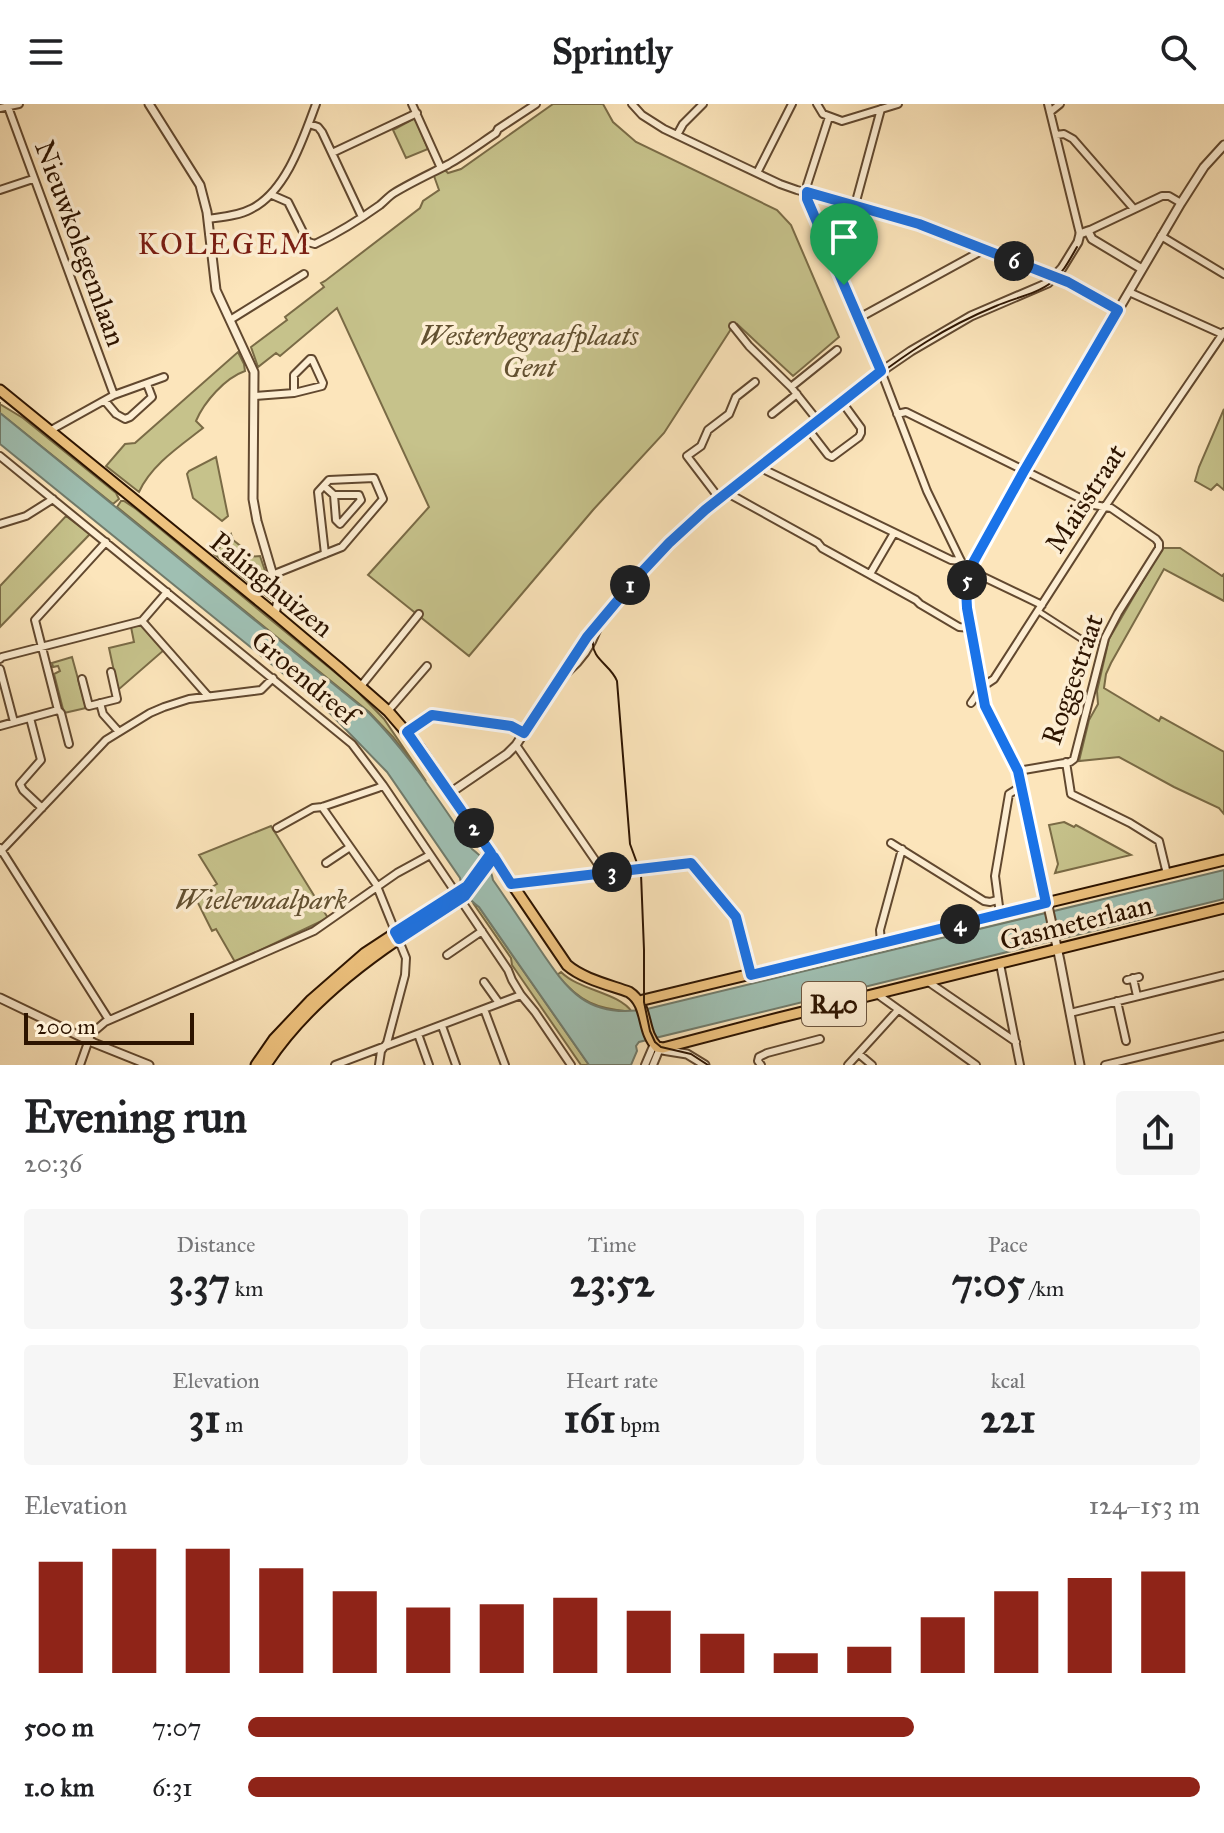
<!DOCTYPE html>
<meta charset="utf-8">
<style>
body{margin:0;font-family:"IM FELL Great Primer",serif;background:#f6f6f6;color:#202124;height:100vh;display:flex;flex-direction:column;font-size:30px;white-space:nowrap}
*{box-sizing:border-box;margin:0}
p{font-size:26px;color:#757577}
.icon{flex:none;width:44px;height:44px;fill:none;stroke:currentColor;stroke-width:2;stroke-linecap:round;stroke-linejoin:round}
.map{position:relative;height:961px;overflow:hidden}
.details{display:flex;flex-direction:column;background:#fff;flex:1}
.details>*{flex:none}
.scale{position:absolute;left:24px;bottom:20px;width:170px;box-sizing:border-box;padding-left:8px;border:4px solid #2d1400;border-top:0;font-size:22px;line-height:28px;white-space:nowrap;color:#2d1400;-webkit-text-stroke:6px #fdeed3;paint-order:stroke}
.pin{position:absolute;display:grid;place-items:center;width:68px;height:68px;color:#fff;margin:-82px -34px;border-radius:50% 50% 50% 0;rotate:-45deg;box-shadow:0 0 8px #0007}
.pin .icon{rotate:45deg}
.km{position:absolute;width:40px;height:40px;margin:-20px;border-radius:50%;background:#222;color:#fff;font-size:22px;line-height:40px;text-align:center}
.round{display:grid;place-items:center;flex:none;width:84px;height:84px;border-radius:8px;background:#f6f6f6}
.summary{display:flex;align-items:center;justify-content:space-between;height:136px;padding:0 24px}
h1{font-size:44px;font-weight:700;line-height:60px}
.stats{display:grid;grid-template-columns:repeat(3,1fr);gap:12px;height:136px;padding:8px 24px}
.stats div{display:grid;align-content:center;border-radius:8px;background:#f6f6f6;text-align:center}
.stats b{font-size:40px;font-weight:700}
.stats small{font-size:22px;font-weight:400}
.stats p{font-size:22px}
.chart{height:224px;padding:16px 24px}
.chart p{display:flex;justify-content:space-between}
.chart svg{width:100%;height:144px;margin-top:8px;stroke:#8f2418;stroke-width:6}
ul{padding:0 24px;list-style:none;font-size:26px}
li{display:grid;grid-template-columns:128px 96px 1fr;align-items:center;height:60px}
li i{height:20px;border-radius:10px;background:#8f2418}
header{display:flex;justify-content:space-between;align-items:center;height:104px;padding:0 24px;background:#fff;font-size:36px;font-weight:700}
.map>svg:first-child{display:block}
.green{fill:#c6c28b;stroke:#7a6b46;stroke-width:2}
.water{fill:#9fbfb2;stroke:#717b6b;stroke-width:2}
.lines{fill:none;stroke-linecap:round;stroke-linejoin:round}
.pedestrian-casing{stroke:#61482f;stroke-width:8}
.minor-casing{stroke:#61482f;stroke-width:10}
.tertiary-casing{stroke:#61482f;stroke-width:11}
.primary-casing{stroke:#2d1400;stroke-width:13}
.pedestrian{stroke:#fdeed3;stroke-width:4}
.minor{stroke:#fdeed3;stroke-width:6}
.tertiary{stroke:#fdeed3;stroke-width:7}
.primary{stroke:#eec27e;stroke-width:9}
.tram{stroke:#2d1400;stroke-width:2}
.route-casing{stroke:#fff;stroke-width:16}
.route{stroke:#1a73e8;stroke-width:10}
.labels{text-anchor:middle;stroke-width:7;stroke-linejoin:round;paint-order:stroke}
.shield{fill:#fdeed3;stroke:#6b553f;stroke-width:2}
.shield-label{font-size:26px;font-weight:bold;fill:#2d1400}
.street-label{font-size:28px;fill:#2d1400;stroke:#fdeed3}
.park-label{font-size:28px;font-style:italic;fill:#635131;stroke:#fdeed3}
.neighbourhood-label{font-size:30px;letter-spacing:2px;fill:#7a1f14;stroke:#fdeed3}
</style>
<header><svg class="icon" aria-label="menu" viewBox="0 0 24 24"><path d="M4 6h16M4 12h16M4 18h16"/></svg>Sprintly<svg class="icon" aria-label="search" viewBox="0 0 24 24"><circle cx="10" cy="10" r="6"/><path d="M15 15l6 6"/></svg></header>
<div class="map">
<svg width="1224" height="961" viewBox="0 0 1224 961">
<rect width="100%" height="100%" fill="#fce5bb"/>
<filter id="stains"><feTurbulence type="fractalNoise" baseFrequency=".0025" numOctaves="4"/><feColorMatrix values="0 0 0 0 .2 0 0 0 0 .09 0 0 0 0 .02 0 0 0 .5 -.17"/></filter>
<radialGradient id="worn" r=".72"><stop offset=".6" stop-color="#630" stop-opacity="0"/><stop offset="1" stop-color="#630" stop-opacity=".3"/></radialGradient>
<path class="green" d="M553,0H603L613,18L636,38L777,106L791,121L839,233L793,272L737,220L733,222L664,329L593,406L469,552L368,471L429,403L337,204L280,252L276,249L258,263L251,243L287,216L285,213L324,183L321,179L325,177L420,104L423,97L439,86L434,72L444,65L448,69L461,65Z
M415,14L428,45L406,54L393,26Z
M238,248L244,260L245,267C225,274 204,298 196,317L203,324C180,342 151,361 139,388L106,362L125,340L135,339Z
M0,298V300L23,314L116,389L119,395L113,400L0,309Z
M1224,305V386L1217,380L1211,386L1195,377L1199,363Z
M216,353L228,412L222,417L193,394L187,370L189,367Z
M121,397H124L136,405L354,584L384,615L426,677L393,633L369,608L117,403Z
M66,412L90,430L0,523V482Z
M231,430L233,436L247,447V453L260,452L274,493L271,496L214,450Z
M1162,444H1180L1222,472L1224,470V497L1164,465L1111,559L1106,570L1104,584L1159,617L1161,613L1224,648V710L1219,704L1174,683L1119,653L1079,657L1089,616L1098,600L1097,587L1109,535Z
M141,520L164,546L118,586L109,544L134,538L131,523Z
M72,553L86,604L64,609L54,570L60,567L58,562L53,563L52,559Z
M1064,718L1074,723L1076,721L1131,751L1055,769L1058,760L1049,721Z
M271,722L328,814L235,858L216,825L212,827L195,793L217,780L199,751Z
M473,799L479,803L589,961H581L512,861L511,854Z
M561,868C580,887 618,888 632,908C596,905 580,898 557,871Z"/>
<path class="water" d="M0,309L369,609C409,650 440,698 472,745C482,752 491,764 493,776C507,796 521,817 535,838C566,884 585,916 647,905L1224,766V795L639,938L636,942L637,947L631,961H589L479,803C469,796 462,786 460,774L387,668L322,601L0,340Z"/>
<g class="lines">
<defs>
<path id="pedestrian" d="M1038,507L1086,538"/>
<path id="minor" d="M412,0L440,62
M632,0L642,11L664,25L780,80L797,86L912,117L1055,172
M817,0L823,10L842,17L898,0
M1048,0L1080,130
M8,3L114,291
M0,4L19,0
M1050,8L1060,0
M829,13L807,81V95L876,254L927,387L961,457L969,466L1042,501
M309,20L318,23L322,28L362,113
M677,31L683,20L703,0
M1056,31L1064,30L1073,35L1134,105
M332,49L417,9
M757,69L792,0
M0,86L33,75
M272,91L288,98L308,138L315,140C338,129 359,116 380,101C385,97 389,92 394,89C412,78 432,69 449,60C465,51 481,39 496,29L498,25L536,0
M855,101L881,5
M208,115C222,113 238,112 251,105C286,88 303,35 316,0
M1088,127L1162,92H1169L1181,99
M1161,132L1224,170
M1129,188L1222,230
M859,214L985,145
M230,216L304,170
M733,222L749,242L791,283L818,317
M791,283L837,246
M255,292L294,289V271L310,255H312L323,279L322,282L294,289
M105,297L116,310L125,315L130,313L152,293L147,280
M772,310L797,290
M897,310L906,308L1094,401L1111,404L1156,435L1159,439V444L1118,509L1105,534L1074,655L1070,658L1018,667
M808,325L828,351L832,353L859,333L861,329V324L842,298
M51,326L114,291L164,273
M0,352L352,640L383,681L508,866L512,876L521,891L535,908L571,961
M762,361L767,367L951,456L961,457
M324,382L334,391L336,416L340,420L361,396L359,391H334
M728,387L733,392L818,439L822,444L916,496L920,500L959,523L971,524
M719,394L687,352L701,342L708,326L729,310L736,293L755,278
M0,420L26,412L53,395
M870,470L894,429
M272,471L342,443L383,395L374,374L329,376L318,388L325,450
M142,517L208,592
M0,555L2,553L142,517L167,488
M0,565L14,618
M82,575L89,602L117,595L111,568
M361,582L419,510
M100,599L103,610L119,628
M971,599L982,583L994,575L1104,404L1224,228
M388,607L427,562
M30,614L41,656L20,680L23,686L42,704
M0,622L58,606
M407,628L432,611L511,622L524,629
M69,640L61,609L58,606L35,516L106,438
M516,641L604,769
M1066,658L1071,690L1130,719L1159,737L1167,770
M322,703L376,780L406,854L405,871L387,939L381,947L379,961
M277,724L313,704L322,703L378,684L383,681
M891,739L984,797L990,798L997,796
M0,744L109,916
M0,748L106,636L150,609L164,603L189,595L261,586L273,574
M326,759L350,743
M511,780L691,759L736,813L751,871
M1000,810L995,772L1009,690L1022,682
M881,839L880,826L902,745
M447,851L482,827
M1000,860L1020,961
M1133,874L1137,892
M1127,876L1139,873
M927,877L1016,938
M484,878L499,899
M877,890L976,961
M1117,897L1126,937
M484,905L505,961
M1070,909L1224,871
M442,922L456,961
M418,930L429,961
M859,950L872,961
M80,961L91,930L105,918L314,827L397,769L430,751
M335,961L521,891
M645,961L654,940
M653,961L660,944
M761,961L758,957L759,953L767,949L820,935
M848,961L898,906
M1105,961L1224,932"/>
<path id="tertiary" d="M149,0L200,81L207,108L216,186L254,268L253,395L257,417L279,492L275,510
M1056,173L1068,178L1118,206
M568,567C581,556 591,541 597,525
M450,689L507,650L516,641L587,533L639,471L705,406L876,271L911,247L971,212L1048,179L1062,164L1078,138L1080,130L1088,127L1092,135L1142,165
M0,894L94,939L149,961
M660,944L662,946L687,950L705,961
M1080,961L1060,857L1020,673L985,602L967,504L966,485L969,466L1024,367L1181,99L1204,63L1224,41"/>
<path id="primary" d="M0,286L275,510L338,563L388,607L419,643L567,861C583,875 610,881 629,888C649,901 641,927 657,943L663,944L778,914L1224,804
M639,897L1224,756
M256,961L274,935L310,897L365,849L467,782L491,749
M266,961C299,910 347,870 397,836C419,821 443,807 465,792L473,782"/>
</defs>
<use href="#pedestrian" class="pedestrian-casing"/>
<use href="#minor" class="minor-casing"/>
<use href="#tertiary" class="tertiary-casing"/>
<use href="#primary" class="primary-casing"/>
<use href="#pedestrian" class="pedestrian"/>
<use href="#minor" class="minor"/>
<use href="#tertiary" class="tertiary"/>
<use href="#primary" class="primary"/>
<path class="tram" d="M708,961L691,950L661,943L655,938L650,927L644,898V846L641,770L630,740L617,577C611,561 591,555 593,537C594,526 604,515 611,506C665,436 735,384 804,330C844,298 883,265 926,238C948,224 972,212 996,202C1014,194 1037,190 1052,178C1063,169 1070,155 1077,143"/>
</g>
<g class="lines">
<defs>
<path id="route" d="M807,88L919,120L1068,178L1118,206L1024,367L969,466L966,485L967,504L985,602L1018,667L1046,799L751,871L736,813L691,759L511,780L494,753L465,792L399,835L395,828L467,782L491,749L407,628L432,611L511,622L524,629L587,533L639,471L669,439L705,406L881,267L807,95Z"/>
</defs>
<use href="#route" class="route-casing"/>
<use href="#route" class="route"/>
</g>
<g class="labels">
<rect class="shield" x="802" y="878" width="64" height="44" rx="6"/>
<g class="shield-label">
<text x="834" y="909">R40</text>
</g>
<g class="street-label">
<text transform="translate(81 139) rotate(70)" y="10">Nieuwkolegemlaan</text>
<text transform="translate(1085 394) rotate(-57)" y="10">Maïsstraat</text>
<text transform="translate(272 480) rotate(39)" y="10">Palinghuizen</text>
<text transform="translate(305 573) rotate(40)" y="10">Groendreef</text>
<text transform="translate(1072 575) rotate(-71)" y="10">Roggestraat</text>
<text transform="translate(1076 818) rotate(-14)" y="10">Gasmeterlaan</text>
</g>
<g class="park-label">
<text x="529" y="241">Westerbegraafplaats<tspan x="529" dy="32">Gent</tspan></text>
<text x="261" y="805">Wielewaalpark</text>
</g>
<g class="neighbourhood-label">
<text x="225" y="150">KOLEGEM</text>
</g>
</g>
<rect width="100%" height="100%" filter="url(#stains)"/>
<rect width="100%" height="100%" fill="url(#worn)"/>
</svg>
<div class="scale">200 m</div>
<div class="pin" style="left:844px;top:181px;background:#1e9e55"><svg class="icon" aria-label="arrive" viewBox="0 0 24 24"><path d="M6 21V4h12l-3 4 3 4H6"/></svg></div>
<b class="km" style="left:630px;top:481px">1</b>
<b class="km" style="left:474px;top:724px">2</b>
<b class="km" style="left:612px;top:768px">3</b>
<b class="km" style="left:960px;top:820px">4</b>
<b class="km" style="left:967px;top:476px">5</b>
<b class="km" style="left:1014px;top:157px">6</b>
</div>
<section class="details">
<div class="summary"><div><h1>Evening run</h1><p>20:36</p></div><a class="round"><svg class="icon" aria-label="share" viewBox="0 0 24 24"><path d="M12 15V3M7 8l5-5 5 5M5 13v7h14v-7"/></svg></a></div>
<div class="stats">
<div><p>Distance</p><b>3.37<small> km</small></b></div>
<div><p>Time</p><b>23:52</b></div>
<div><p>Pace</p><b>7:05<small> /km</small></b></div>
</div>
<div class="stats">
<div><p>Elevation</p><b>31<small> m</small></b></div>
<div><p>Heart rate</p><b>161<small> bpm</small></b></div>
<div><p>kcal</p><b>221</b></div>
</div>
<div class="chart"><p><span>Elevation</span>124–153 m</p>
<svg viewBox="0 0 160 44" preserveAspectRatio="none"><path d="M5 44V10M15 44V6M25 44V6M35 44V12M45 44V19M55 44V24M65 44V23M75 44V21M85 44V25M95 44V32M105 44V38M115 44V36M125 44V27M135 44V19M145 44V15M155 44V13"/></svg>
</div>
<ul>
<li><b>500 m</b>7:07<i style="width:70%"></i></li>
<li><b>1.0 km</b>6:31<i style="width:100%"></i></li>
</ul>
</section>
